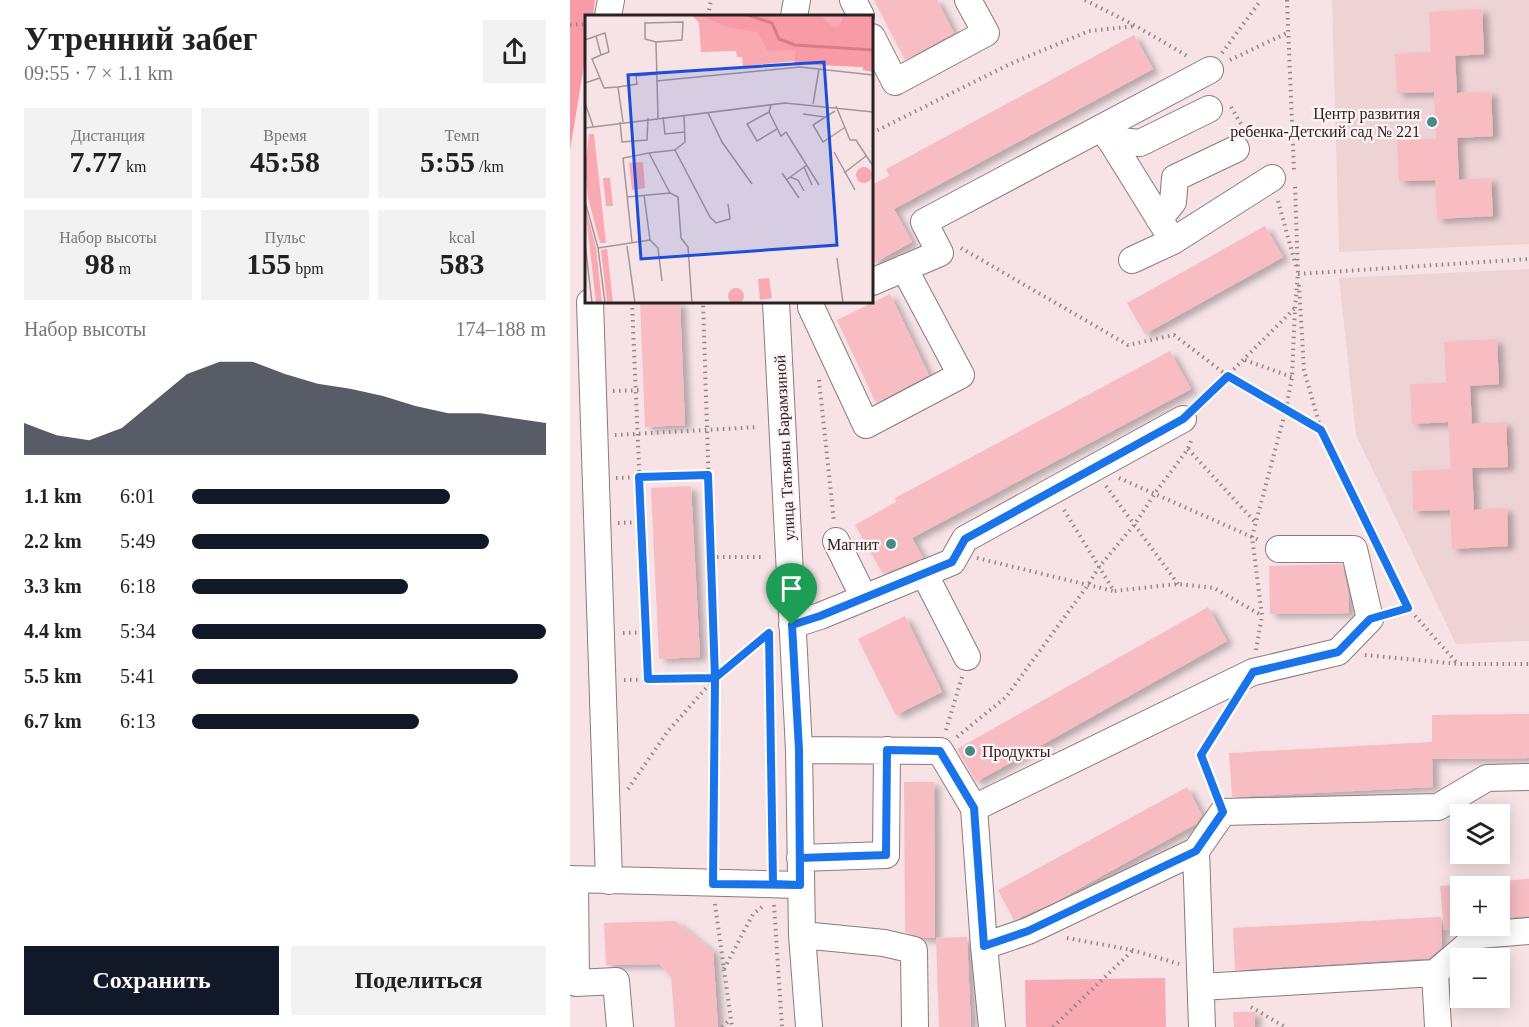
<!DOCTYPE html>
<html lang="ru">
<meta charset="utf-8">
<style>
body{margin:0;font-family:"Times New Roman",serif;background:#f2f2f2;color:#222;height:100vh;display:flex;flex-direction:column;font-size:22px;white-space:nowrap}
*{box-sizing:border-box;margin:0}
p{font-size:20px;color:#767676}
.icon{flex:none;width:33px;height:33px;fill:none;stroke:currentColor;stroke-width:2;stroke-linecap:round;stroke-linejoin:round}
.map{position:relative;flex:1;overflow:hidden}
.panel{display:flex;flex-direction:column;background:#fff;width:570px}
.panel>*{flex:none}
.buttons{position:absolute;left:880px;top:804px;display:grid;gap:12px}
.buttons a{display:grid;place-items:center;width:60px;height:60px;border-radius:0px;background:#fff;box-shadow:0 3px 15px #0003;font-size:30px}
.pin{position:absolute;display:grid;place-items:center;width:51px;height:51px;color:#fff;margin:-62px -26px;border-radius:50% 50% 50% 0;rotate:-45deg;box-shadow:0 0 6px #0007}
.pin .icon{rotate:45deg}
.round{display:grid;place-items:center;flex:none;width:63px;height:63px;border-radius:0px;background:#f2f2f2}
.headline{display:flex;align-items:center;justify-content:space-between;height:102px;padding:0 24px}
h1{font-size:33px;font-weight:700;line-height:45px}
.metrics{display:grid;grid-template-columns:repeat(3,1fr);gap:9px;height:102px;padding:6px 24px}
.metrics div{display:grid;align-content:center;border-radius:0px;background:#f2f2f2;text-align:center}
.metrics b{font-size:30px;font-weight:700}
.metrics small{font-size:16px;font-weight:400}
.metrics p{font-size:16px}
.chart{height:168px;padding:12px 24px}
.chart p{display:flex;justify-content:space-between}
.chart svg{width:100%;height:108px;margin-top:6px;fill:#111827;opacity:.7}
.button{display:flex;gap:12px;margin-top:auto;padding:12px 24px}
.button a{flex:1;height:69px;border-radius:0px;background:#111827;color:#fff;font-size:24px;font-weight:700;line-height:69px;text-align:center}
.button a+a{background:#f2f2f2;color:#222}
ul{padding:0 24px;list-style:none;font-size:20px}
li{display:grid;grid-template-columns:96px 72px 1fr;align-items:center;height:45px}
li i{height:15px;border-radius:8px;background:#111827}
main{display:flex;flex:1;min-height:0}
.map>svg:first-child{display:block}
.built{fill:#eed3d5}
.green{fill:#f8a9b1}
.forest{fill:#f99ba6}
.building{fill:#f7bdc2;filter:url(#shadow)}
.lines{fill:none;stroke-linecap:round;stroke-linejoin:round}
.minor-casing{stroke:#8c7a7b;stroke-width:28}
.path{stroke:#948788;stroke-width:4;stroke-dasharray:1.5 4.5;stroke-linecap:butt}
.minor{stroke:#fff;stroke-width:26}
.route-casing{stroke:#fff;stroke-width:12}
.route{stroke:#1a73e8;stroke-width:8}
.poi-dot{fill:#448b89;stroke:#fff3f4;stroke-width:2}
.labels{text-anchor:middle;stroke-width:4.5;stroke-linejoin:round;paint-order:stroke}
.poi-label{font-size:16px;fill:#292222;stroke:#fff3f4;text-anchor:end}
.street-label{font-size:16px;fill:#292222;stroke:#fff3f4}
.inset-river{fill:none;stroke:#d87d88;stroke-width:3}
.inset-road{fill:none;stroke:#a59697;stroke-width:1.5}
.view{fill:#1d4ed8;fill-opacity:0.15;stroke:#1d4ed8;stroke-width:3}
.inset-edge{fill:none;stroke:#292222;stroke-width:3}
</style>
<main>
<section class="panel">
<div class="headline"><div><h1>Утренний забег</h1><p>09:55 · 7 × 1.1 km</p></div><a class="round"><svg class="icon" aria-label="share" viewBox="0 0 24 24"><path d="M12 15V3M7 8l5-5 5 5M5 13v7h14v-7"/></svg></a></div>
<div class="metrics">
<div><p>Дистанция</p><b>7.77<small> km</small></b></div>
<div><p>Время</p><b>45:58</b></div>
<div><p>Темп</p><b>5:55<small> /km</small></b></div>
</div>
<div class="metrics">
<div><p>Набор высоты</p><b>98<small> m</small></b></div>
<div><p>Пульс</p><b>155<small> bpm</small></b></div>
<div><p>kcal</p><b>583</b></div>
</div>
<div class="chart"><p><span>Набор высоты</span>174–188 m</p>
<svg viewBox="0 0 160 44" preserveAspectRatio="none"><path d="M0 44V31L10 36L20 38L30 33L40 22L50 11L60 6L70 6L80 11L90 15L100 17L110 20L120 24L130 27L140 27L150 29L160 31V44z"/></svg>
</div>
<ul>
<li><b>1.1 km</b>6:01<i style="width:73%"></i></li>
<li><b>2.2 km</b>5:49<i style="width:84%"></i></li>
<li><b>3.3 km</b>6:18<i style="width:61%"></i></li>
<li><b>4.4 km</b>5:34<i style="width:100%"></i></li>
<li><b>5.5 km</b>5:41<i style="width:92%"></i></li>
<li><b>6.7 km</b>6:13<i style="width:64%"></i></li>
</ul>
<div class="button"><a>Сохранить</a><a>Поделиться</a></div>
</section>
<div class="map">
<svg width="959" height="1027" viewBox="0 0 959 1027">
<defs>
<filter id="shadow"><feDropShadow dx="6" dy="4" stdDeviation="3" flood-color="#0004"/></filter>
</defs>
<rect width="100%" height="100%" fill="#f7e3e5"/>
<path class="built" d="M762,0H959V244L769,252Z
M959,269V641L886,644L786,435L769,278Z"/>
<path class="green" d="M595,978L596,1027H456L455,980Z"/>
<path class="forest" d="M0,0H25L23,16H16V53L0,150Z"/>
<path class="building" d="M304,0H367L384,33L335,60Z
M912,9L914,54L885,56L887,93L921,92L923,136L887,138L889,180L921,178L923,216L867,219L865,180L829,181L827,140L866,139L864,92L827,93L825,54L861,52L859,12Z
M564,35L583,69L324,209L342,242L302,264V185L319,176L316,169Z
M695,226L713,257L575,334L557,303Z
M320,294L359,375L306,403L267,320Z
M70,302H110L115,425L75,427Z
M927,339L929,384L900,386L902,424L936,422L938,467L902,468L904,510L937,508L938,546L882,549L880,510L843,511L842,471L881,469L878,422L842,424L840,384L876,383L874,342Z
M600,351L621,389L342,538L353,558L313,574L285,525L326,502L325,498Z
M121,486L130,657L89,659L81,488Z
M772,564L778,591L779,613L700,614L699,566Z
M638,607L657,641L406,782L387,749Z
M335,616L372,692L326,715L288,639Z
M959,714V758L862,759L863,787L662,797L659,753L862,742V715Z
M334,782H364L365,938H353L335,932Z
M617,787L632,815L626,824L485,902L444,920L428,890Z
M959,879V916L930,918V881Z
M891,884V928L874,930L870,886Z
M871,917L872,947L859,958L665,970L663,928Z
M105,921L143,951L148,1027H105L101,976L89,964L36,965L34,923Z
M397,937L401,1027H369L366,938Z
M663,1012H685V1027H664Z"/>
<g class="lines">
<defs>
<path id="minor" d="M283,0L291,16
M38,16L41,0
M224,16L227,0
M302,37L325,82L416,33L398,0
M533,128L603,241
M540,140L570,143L639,109
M589,219L603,202L605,178L666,149
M562,260L603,241L702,178
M302,282L370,253L354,222L640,70
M20,302L39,881
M206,302L229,750L232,935L239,1027
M241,307L296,425L391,375L334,268
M266,541L294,598
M354,573L397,657
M222,625L250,616L382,562L395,539L613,419
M229,750L370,751L404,808L683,672L768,652L800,619L784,549H709
M404,808L414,946
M626,851L632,1027
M230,858L316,855L317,750
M0,879L230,885
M5,880L6,983L46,981L50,1027
M232,935L314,943L344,950L345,1027
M865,973L868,1027
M631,987L865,973L909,935L959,931
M422,1027L414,946L458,931L626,851L653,812L868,807L917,778L959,777"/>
</defs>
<use href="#minor" class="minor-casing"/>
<path class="path" d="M515,0L566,26L619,57
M717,0L724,171
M138,16L141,0
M0,25L16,24
M652,53L691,0
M660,60L719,32
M661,107L674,129
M302,133L440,64L519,31L566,26
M708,201L726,266
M391,248L558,345L604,335L658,376L751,430
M728,274L959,259
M729,285L734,370L751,430L801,534
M62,302L78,679
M675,360L722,377
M249,380L264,522
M43,391L72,390
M634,399L724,309
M631,408L635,398
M45,435L188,427
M618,449L686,523
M46,478L138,475
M549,478L691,541
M536,486L608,584
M494,510L544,591L608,584L644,588L691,615
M48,523L71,522
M809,551L838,608
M141,557H195
M407,558L543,591
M819,613L838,608L888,664
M53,633L76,632
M686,650L692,616L682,537L716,409L722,377L725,308L728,274L725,184
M795,655L889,664H959
M200,659L203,865
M54,680L145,678L133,302
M376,730L392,677
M387,737L436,697L518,585L529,567L565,524L585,493L618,449L621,441
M58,789L98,731L145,678L202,632
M645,791L631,755L660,708
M143,860L145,678
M145,904L162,1027
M204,905L212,1027
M497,938L562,950L609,964
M154,969L183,914L192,907
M681,1007L715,1027
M152,1027L161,1019
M483,1027L562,951"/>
<use href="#minor" class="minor"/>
</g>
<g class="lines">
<defs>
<path id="route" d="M222,625L229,750L230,885L143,884L145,678L78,679L69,477L138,475L145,678L199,633L203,884L230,885V858L316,855L317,750L370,751L404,808L414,946L458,931L626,851L653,812L631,755L683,672L768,652L800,619L838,608L751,430L658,376L613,419L395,539L382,562L250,616L222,625"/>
</defs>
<use href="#route" class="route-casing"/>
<use href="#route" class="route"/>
</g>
<g class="poi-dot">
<circle cx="862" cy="122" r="6"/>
<circle cx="321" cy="544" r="6"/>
<circle cx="400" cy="751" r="6"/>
</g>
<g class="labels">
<g class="poi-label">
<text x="850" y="119">Центр развития<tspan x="850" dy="18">ребенка-Детский сад № 221</tspan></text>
<text x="309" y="550">Магнит</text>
<text x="412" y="757" text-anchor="start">Продукты</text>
</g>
<g class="street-label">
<text transform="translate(214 448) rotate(-93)" y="6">улица Татьяны Барамзиной</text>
</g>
</g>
<g transform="translate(15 15)">
<rect width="288" height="288" fill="#f7e3e5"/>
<path d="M107,0H288L278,55V52L209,46L158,51L157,42H152L151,36L116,37L114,8ZM4,119H9L21,228H15L3,183L0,152ZM58,147L60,173L47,175L44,148ZM271 160a8 8 0 1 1 16 0a8 8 0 1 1-16 0ZM18,163H25L28,191H21ZM0,190L11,233L17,288H11ZM22,234L28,288H22L16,235ZM184,263L187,283L175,285L173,264ZM143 281a8 8 0 1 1 16 0a8 8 0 1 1-16 0Z" fill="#f8a9b1"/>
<path d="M114,0H235L249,13L255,10L259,0H288V57L278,55V52L209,49L211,35L183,36L172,17L146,13Z" fill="#f99ba6"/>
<path class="inset-river" d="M163,0L187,8L194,24L210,30L288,35"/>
<path class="inset-road" d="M11,21L20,18L24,37L16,40M0,25L11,21L16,40L7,44L15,63M71,27L60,24V8L98,7L97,25L71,27L73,103M71,66L215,52L288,60M0,68L15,63L19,73L33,72L38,107M33,72L52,69L51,61L71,59M0,88L8,111M228,89L234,54M186,90L184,97L196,121L201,117L234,170M251,91L265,125H271L288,151M250,96L228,110L238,127L259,113M184,97L162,109L172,126L192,114M123,98L137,127L167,169M218,99L240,102M99,100L100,127L90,135L125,202L131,208L145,204L143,189M78,102L80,119L100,117M35,107L37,127L62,125L63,103M0,113L200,88L288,97M249,137L270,175M64,138L90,135M219,152L227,170M197,158L214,183M259,158L281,141M205,162L213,165L219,176M201,165L222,150M59,180L65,225L73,233L77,266M42,182L85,178M0,186L13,233L20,288M47,227L38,143L64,138L85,178L93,182L96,223L103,232L107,288M0,228L7,288M42,231L50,288M13,233L65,225M252,243L258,288"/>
<path class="view" d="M239,47L252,230L56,244L43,60Z"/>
<rect width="288" height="288" class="inset-edge"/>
</g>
</svg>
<div class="buttons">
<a><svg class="icon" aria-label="layers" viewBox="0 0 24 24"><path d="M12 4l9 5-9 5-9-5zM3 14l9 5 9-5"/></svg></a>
<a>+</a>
<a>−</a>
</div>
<div class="pin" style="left:222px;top:625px;background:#1e9e55"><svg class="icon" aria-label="arrive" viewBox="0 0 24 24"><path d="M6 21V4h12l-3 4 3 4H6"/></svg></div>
</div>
</main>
